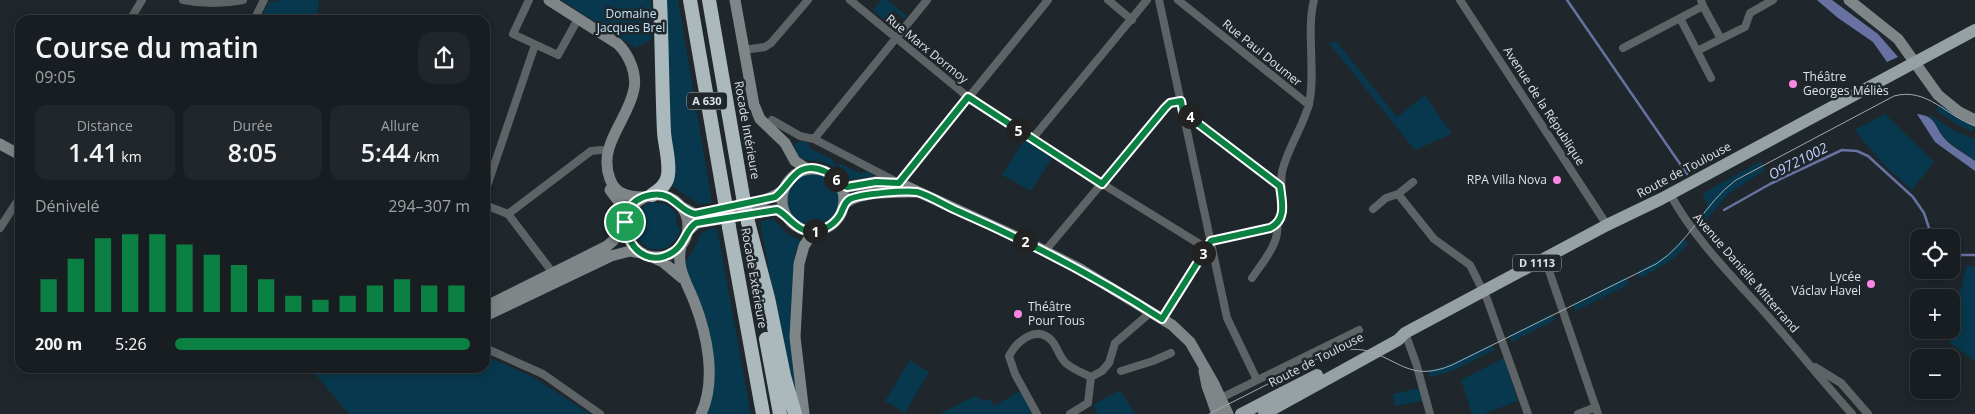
<!DOCTYPE html>
<html lang="fr">
<meta charset="utf-8">
<style>
body{margin:0;font-family:"Open Sans",sans-serif;background:#20262a;color:#f1f3f6;height:100vh;display:flex;flex-direction:column;font-size:19px;white-space:nowrap}
*{box-sizing:border-box;margin:0}
p{font-size:16px;color:#9ea2a5}
.icon{flex:none;width:28px;height:28px;fill:none;stroke:currentColor;stroke-width:2;stroke-linecap:round;stroke-linejoin:round}
.map{position:relative;flex:1;overflow:hidden}
.sheet{position:absolute;left:15px;top:15px;width:475px;height:358px;display:flex;flex-direction:column;background:#171d21;border-radius:15px;box-shadow:0 2px 12px #0003,0 0 0 1px #363b3f}
.sheet>*{flex:none}
.fabs{position:absolute;left:1910px;top:229px;display:grid;gap:10px}
.fabs a{display:grid;place-items:center;width:50px;height:50px;border-radius:10px;background:#171d21;box-shadow:0 2px 12px #0003,0 0 0 1px #363b3f;font-size:25px}
.pin{position:absolute;display:grid;place-items:center;width:42px;height:42px;color:#fff;margin:-21px;border:2px solid #fff;border-radius:50%;box-shadow:0 1px 5px #0007}
.km{position:absolute;width:25px;height:25px;margin:-12px;border-radius:50%;background:#222;color:#fff;font-size:14px;line-height:25px;text-align:center}
.round{display:grid;place-items:center;flex:none;width:52px;height:52px;border-radius:15px;background:#20262a}
.head{display:flex;align-items:center;justify-content:space-between;height:85px;padding:0 20px}
h1{font-size:28px;font-weight:600;line-height:38px}
.figures{display:grid;grid-template-columns:repeat(3,1fr);gap:8px;height:85px;padding:5px 20px}
.figures div{display:grid;align-content:center;border-radius:12px;background:#20262a;text-align:center}
.figures b{font-size:25px;font-weight:600}
.figures small{font-size:14px;font-weight:400}
.figures p{font-size:14px}
.chart{height:140px;padding:10px 20px}
.chart p{display:flex;justify-content:space-between}
.chart svg{width:100%;height:90px;margin-top:5px;stroke:#0b8043;stroke-width:6}
ul{padding:0 20px;list-style:none;font-size:16px}
li{display:grid;grid-template-columns:80px 60px 1fr;align-items:center;height:38px}
li i{height:12px;border-radius:6px;background:#0b8043}
.map>svg:first-child{display:block}
.green{fill:#08384d}
.water{fill:#6772a3}
.lines{fill:none;stroke-linecap:round;stroke-linejoin:round}
.stream{stroke:#6772a3;stroke-width:2.5}
.street{stroke:#5e6365;stroke-width:8}
.secondary{stroke:#7e8688;stroke-width:11}
.primary{stroke:#96a1a3;stroke-width:12}
.highway{stroke:#acb9bc;stroke-width:14}
.tram{stroke:#a2a9ac;stroke-width:1}
.highway-bridge{stroke:#acb9bc;stroke-width:14}
.route-casing{stroke:#fff;stroke-width:10}
.route{stroke:#0b8043;stroke-width:6}
.poi-dot{fill:#fb86e5;stroke:#1f272c;stroke-width:2}
.labels{text-anchor:middle;stroke-width:5;stroke-linejoin:round;paint-order:stroke}
.shield{fill:#1f272c;stroke:#a4abae;stroke-width:1}
.shield-label{font-size:11px;font-weight:bold;fill:#dde3e6}
.park-label{font-size:12px;fill:#c4e4f7;stroke:#1f272c}
.street-label{font-size:12px;fill:#dde3e6;stroke:#1f272c}
.poi-label{font-size:12px;fill:#dde3e6;stroke:#1f272c;text-anchor:start}
.water-label{font-size:14px;font-style:italic;fill:#c2cdfa;stroke:#1f272c}
</style>
<div class="map">
<svg width="1975" height="414" viewBox="0 0 1975 414">
<rect width="100%" height="100%" fill="#1f272c"/>
<path class="green" d="M282,0H319L317,20H259L269,2Z
M562,0H651L652,39L636,48Z
M663,0H678L712,203L698,204L671,185Z
M881,0H887L907,16L904,19L894,10L885,21L873,10Z
M1336,41L1397,117L1425,95L1452,134L1415,150L1329,43Z
M1941,104L1975,125L1973,132L1956,124L1936,110Z
M1885,114L1934,162L1912,190L1885,166L1854,130Z
M1928,115L1932,116L1953,130L1975,139V161L1945,139L1935,123Z
M1024,140L1052,158L1031,191L1002,175Z
M800,141L807,142L811,149L832,159L840,171C835,168 831,165 825,163C809,157 801,167 794,144Z
M1761,161L1765,170L1728,194L1703,224L1699,218L1708,205L1702,194Z
M838,163L861,173L868,171L874,176L849,180L842,174Z
M786 199a27 27 0 1 1 54 0a27 27 0 1 1-54 0Z
M651,202L666,204L677,214L676,223L680,230C663,279 602,223 651,202Z
M773,219L789,235L801,240L795,254L796,256L797,405L774,300L760,221Z
M717,228L751,414H706L714,389V379L683,267C687,260 692,253 696,245C703,232 699,231 717,228Z
M1684,238L1688,244C1675,259 1658,269 1640,278L1637,272L1665,256Z
M1966,265L1975,267V361L1950,343Z
M1626,277L1629,284L1575,311L1573,304Z
M1552,314L1555,320L1512,342L1509,335Z
M1492,344L1494,350L1452,371L1430,377L1428,370L1446,366Z
M485,356L531,376L590,414H349L310,368H485Z
M1504,358L1518,401L1483,414H1472L1461,380Z
M910,360L929,372L905,413L885,401Z
M1420,388L1423,401L1395,406L1393,394Z
M1120,390L1135,414H1098L1093,405Z
M1020,391L1032,414H939L975,396L984,401L990,399L994,406Z"/>
<path class="water" d="M1817,0H1832L1878,34L1898,57L1887,62L1873,42L1838,18Z
M1917,114C1937,116 1934,127 1945,139C1953,148 1966,154 1975,161V171L1935,142Z"/>
<g class="lines">
<path class="stream" d="M1567,0L1687,174
M1724,210L1770,184L1842,150L1857,151L1868,156L1913,197L1924,213L1929,228L1937,238
M1951,252L1955,255H1975"/>
<path class="street" d="M183,0C203,4 223,4 243,0
M529,0L513,34L558,55L578,19
M850,0L968,97L1109,188L1206,248
M1108,0L1132,20
M1159,0L1227,318L1257,380
M1178,0L1309,105
M1460,0L1607,225
M1680,18L1711,78
M130,20L142,0
M254,20L264,0
M1721,39L1745,27L1750,13L1773,0
M1623,48L1703,6L1701,0
M744,50L765,47L771,43L808,0
M1697,51L1721,39L1703,6
M1183,112L1280,186
M772,120L800,136L814,139L899,183L1048,0
M814,139L927,0
M1032,139L1147,0
M1413,182L1398,194L1434,239L1470,265L1487,299L1528,414
M485,192L535,45
M1670,194C1695,240 1733,277 1767,315C1796,348 1823,382 1852,414
M485,205L508,214
M1373,209L1386,198L1398,194
M508,214L591,151L601,150
M508,214L553,273
M0,228L20,197
M1211,241L1270,228L1277,225
M1045,251L1165,108L1170,103L1181,101
M1545,259L1598,414
M1252,278C1262,263 1280,243 1277,225C1287,208 1279,190 1282,172C1287,149 1303,127 1309,104C1316,73 1306,30 1314,0
M1162,319L1208,244
M1405,333L1416,363L1430,414
M485,348L543,374L600,414
M1815,367L1841,383L1868,414
M1121,371L1153,361L1171,353
M1223,397L1359,330
M1037,414L1015,374L1009,356C1017,341 1037,324 1052,341C1058,348 1060,359 1067,364C1074,370 1083,373 1091,377L1102,371L1109,363L1115,343L1151,312
M1070,414L1088,403L1091,377
M1578,414L1596,407"/>
<path class="secondary" d="M549,0L618,44C629,55 637,73 634,89C628,121 597,145 610,179C615,194 628,197 643,197
M735,0L754,105L760,119L785,143L795,161L807,169
M1849,0L1898,39L1938,95L1959,112L1975,120
M0,144L20,155
M782 200a31 31 0 1 1 62 0a31 31 0 1 1-62 0Z
M838,182L847,187L876,182L899,183L1019,238L1080,269L1121,294L1172,325L1190,342L1214,384L1228,414
M610,190L622,206L625,222
M626 226a31 31 0 1 1 62 0a31 31 0 1 1-62 0Z
M843,206C855,191 897,192 915,192
M682,207L695,214C716,211 769,204 783,190
M688,231L697,223L765,211L777,210L786,216
M681,246C676,268 686,281 694,301C707,334 717,380 701,414
M654,258L663,262L682,278
M485,307L607,246L614,240L625,224
M485,316L611,256L630,251L641,253
M1204,371L1207,386L1217,414
M804,414L795,337L799,264L804,246L810,237L818,230"/>
<path class="primary" d="M1241,414L1317,375
M1264,414L1398,340L1405,333L1607,225L1661,199L1975,30"/>
<path class="highway" d="M690,0L725,202
M709,0L743,197
M652,195C660,190 667,184 668,175C670,161 665,146 664,132C662,88 662,44 660,0
M748,222L768,298L784,376L795,414
M729,227L763,414
M766,339L780,414"/>
<path class="tram" d="M1209,414L1321,357C1334,351 1348,348 1363,350C1399,358 1409,383 1452,365L1656,264C1690,243 1704,203 1736,180L1894,96C1927,87 1946,116 1975,126"/>
<path class="highway-bridge" d="M743,197L748,222
M725,202L729,227"/>
</g>
<g class="lines">
<defs>
<path id="route" d="M968,97L1102,184L1165,108L1170,103L1181,101L1183,112L1280,186C1282,202 1287,220 1270,228L1211,241L1162,319C1097,277 1029,242 958,211C946,206 929,195 917,192C905,190 861,194 850,199C844,202 843,210 840,215C833,227 818,234 804,230C793,226 787,215 777,210L696,223C685,230 685,245 673,252C632,279 602,203 651,195C674,191 678,211 695,214L775,197C791,185 796,159 824,171C833,174 838,184 847,187L876,182L899,183Z"/>
</defs>
<use href="#route" class="route-casing"/>
<use href="#route" class="route"/>
</g>
<g class="poi-dot">
<circle cx="1793" cy="84" r="5"/>
<circle cx="1557" cy="180" r="5"/>
<circle cx="1871" cy="284" r="5"/>
<circle cx="1018" cy="314" r="5"/>
</g>
<g class="labels">
<g class="shield">
<rect x="687" y="92.5" width="40" height="17" rx="4"/>
<rect x="1513" y="254.5" width="48" height="17" rx="4"/>
</g>
<g class="shield-label">
<text x="707" y="105">A 630</text>
<text x="1537" y="267">D 1113</text>
</g>
<g class="park-label">
<text x="631" y="18">Domaine<tspan x="631" dy="14">Jacques Brel</tspan></text>
</g>
<g class="street-label">
<text transform="translate(927 49) rotate(39)" y="4">Rue Marx Dormoy</text>
<text transform="translate(1262 53) rotate(39)" y="4">Rue Paul Doumer</text>
<text transform="translate(1544 106) rotate(57)" y="4">Avenue de la République</text>
<text transform="translate(747 130) rotate(80)" y="4">Rocade Intérieure</text>
<text transform="translate(1684 170) rotate(-28)" y="4">Route de Toulouse</text>
<text transform="translate(1746 273) rotate(49)" y="4">Avenue Danielle Mitterrand</text>
<text transform="translate(754 278) rotate(80)" y="4">Rocade Extérieure</text>
<text transform="translate(1316 360) rotate(-27)" y="4">Route de Toulouse</text>
</g>
<g class="poi-label">
<text x="1803" y="81">Théâtre<tspan x="1803" dy="14">Georges Méliès</tspan></text>
<text x="1547" y="184" text-anchor="end">RPA Villa Nova</text>
<text x="1861" y="281" text-anchor="end">Lycée<tspan x="1861" dy="14">Václav Havel</tspan></text>
<text x="1028" y="311">Théâtre<tspan x="1028" dy="14">Pour Tous</tspan></text>
</g>
<g class="water-label">
<text transform="translate(1798 161) rotate(-27)" y="5">O9721002</text>
</g>
</g>
</svg>
<div class="fabs">
<a><svg class="icon" aria-label="locate" viewBox="0 0 24 24"><circle cx="12" cy="12" r="6"/><path d="M12 2v4M12 18v4M2 12h4M18 12h4"/></svg></a>
<a>+</a>
<a>−</a>
</div>
<div class="pin" style="left:625px;top:222px;background:#1e9e55"><svg class="icon" aria-label="arrive" viewBox="0 0 24 24"><path d="M6 21V4h12l-3 4 3 4H6"/></svg></div>
<b class="km" style="left:815px;top:231px">1</b>
<b class="km" style="left:1025px;top:241px">2</b>
<b class="km" style="left:1203px;top:253px">3</b>
<b class="km" style="left:1190px;top:116px">4</b>
<b class="km" style="left:1018px;top:130px">5</b>
<b class="km" style="left:836px;top:179px">6</b>
<section class="sheet">
<div class="head"><div><h1>Course du matin</h1><p>09:05</p></div><a class="round"><svg class="icon" aria-label="share" viewBox="0 0 24 24"><path d="M12 15V3M7 8l5-5 5 5M5 13v7h14v-7"/></svg></a></div>
<div class="figures">
<div><p>Distance</p><b>1.41<small> km</small></b></div>
<div><p>Durée</p><b>8:05</b></div>
<div><p>Allure</p><b>5:44<small> /km</small></b></div>
</div>
<div class="chart"><p><span>Dénivelé</span>294–307 m</p>
<svg viewBox="0 0 160 44" preserveAspectRatio="none"><path d="M5 44V28M15 44V18M25 44V8M35 44V6M45 44V6M55 44V11M65 44V16M75 44V21M85 44V28M95 44V36M105 44V38M115 44V36M125 44V31M135 44V28M145 44V31M155 44V31"/></svg>
</div>
<ul>
<li><b>200 m</b>5:26<i style="width:100%"></i></li>
</ul>
</section>
</div>
